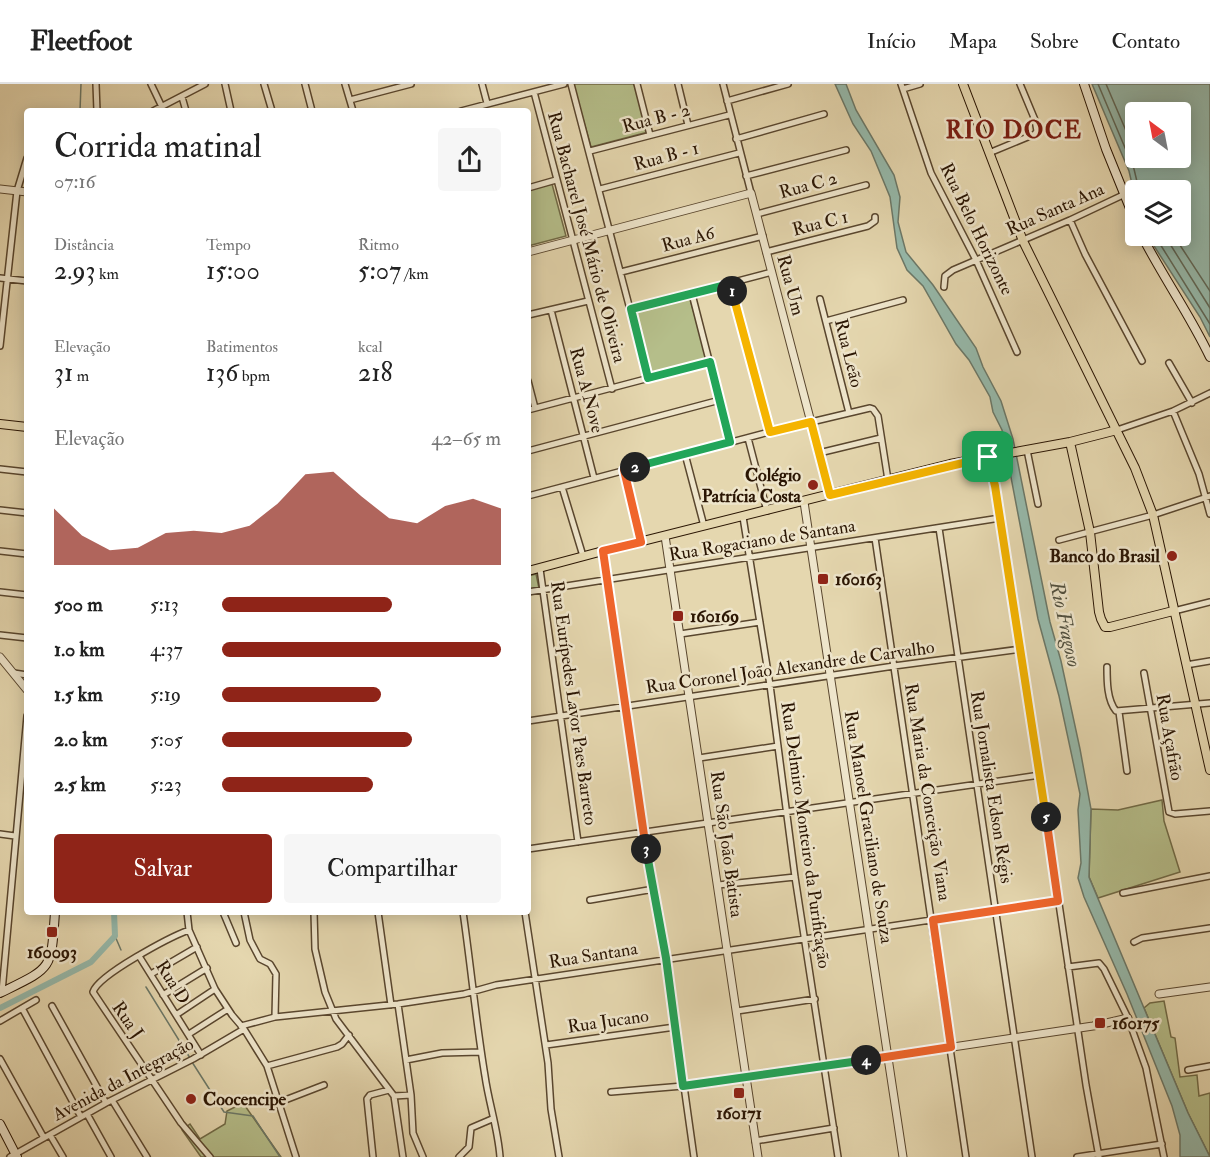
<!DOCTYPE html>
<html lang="pt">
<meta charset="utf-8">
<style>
body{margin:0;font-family:"IM FELL Double Pica",serif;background:#f6f6f6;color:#222;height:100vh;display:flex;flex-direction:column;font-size:22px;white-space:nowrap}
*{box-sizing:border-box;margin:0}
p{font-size:20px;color:#767676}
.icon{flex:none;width:33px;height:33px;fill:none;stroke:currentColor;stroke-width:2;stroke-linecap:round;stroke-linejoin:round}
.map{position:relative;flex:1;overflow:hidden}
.panel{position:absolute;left:24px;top:24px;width:507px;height:807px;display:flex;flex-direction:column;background:#fff;border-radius:6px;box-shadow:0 3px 15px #0003}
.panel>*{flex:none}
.needle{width:39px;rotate:328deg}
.fabs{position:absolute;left:1125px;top:18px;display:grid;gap:12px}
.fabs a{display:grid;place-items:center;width:66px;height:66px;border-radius:6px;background:#fff;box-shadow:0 3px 15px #0003;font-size:30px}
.pin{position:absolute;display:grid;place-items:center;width:51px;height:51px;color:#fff;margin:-26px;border-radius:12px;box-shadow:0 3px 9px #0006}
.km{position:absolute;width:30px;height:30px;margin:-15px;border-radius:50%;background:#222;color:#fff;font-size:16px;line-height:30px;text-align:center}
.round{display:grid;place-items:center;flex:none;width:63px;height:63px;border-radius:6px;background:#f6f6f6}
.headline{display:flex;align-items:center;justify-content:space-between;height:102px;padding:0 30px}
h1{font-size:33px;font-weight:600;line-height:45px}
.figures{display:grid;grid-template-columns:repeat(3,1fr);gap:9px;height:102px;padding:6px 30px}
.figures div{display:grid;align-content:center}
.figures b{font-size:26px;font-weight:600}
.figures small{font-size:16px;font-weight:400}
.figures p{font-size:16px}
.chart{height:168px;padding:12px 30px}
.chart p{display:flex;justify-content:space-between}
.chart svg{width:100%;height:108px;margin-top:6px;fill:#8f2418;opacity:.7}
.action{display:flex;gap:12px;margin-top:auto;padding:12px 30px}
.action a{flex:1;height:69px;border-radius:6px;background:#8f2418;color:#fff;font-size:24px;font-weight:600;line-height:69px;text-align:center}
.action a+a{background:#f6f6f6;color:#222}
ul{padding:0 30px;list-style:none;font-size:20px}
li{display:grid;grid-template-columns:96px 72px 1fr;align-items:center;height:45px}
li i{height:15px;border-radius:8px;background:#8f2418}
header{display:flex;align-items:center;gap:36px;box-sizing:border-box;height:84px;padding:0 30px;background:#fff;border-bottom:2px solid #e0e0e0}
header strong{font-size:28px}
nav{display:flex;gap:33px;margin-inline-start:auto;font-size:21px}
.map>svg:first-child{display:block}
.green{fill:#b5be8a;stroke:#706a46;stroke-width:1.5}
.water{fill:#96baac;stroke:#6b7868;stroke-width:1.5;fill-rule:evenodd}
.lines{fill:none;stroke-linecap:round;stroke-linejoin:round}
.shore{stroke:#606858;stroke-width:1.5}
.stream{stroke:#6b7868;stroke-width:1.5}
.canal{stroke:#96baac;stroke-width:6}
.minor-casing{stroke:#59462e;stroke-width:8}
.tertiary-casing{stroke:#59462e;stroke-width:9}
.secondary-casing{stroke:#2a1503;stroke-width:10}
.primary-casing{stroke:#2a1503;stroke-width:10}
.minor{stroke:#eee5cb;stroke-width:5}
.tertiary{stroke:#eee5cb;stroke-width:7}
.secondary{stroke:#eee5cb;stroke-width:8}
.primary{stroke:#e5d7af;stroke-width:8}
.split-1-casing{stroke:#fff;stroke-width:12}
.split-2-casing{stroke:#fff;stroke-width:12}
.split-3-casing{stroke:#fff;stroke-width:12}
.split-4-casing{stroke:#fff;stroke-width:12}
.split-5-casing{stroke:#fff;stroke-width:12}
.split-6-casing{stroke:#fff;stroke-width:12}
.split-1{stroke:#f5b400;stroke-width:8}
.split-2{stroke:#22a559;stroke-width:8}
.split-3{stroke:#f0652b;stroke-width:8}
.split-4{stroke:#22a559;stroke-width:8}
.split-5{stroke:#f0652b;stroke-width:8}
.split-6{stroke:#f5b400;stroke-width:8}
.poi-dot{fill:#8f2418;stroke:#eee5cb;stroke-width:2}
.labels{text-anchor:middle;stroke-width:5;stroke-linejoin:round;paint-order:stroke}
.street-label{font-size:18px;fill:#2a1503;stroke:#eee5cb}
.poi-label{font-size:18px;font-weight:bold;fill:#2a1503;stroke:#eee5cb;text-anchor:start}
.water-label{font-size:20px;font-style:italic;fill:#504f3e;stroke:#eee5cb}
.district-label{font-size:24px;font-weight:bold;letter-spacing:1.5px;fill:#7a1f14;stroke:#eee5cb}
</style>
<header>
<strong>Fleetfoot</strong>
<nav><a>Início</a><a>Mapa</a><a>Sobre</a><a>Contato</a></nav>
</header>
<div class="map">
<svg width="1210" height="1073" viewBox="0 0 1210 1073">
<rect width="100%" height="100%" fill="#e5d7af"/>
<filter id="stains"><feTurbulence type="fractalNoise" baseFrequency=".00333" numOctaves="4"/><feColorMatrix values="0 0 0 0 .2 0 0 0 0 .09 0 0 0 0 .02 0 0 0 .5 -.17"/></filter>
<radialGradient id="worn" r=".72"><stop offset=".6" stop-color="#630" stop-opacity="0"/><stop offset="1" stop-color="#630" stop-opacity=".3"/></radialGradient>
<path class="green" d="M573,0H634L648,48L591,63Z
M552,100L566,152L528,162V106Z
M689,211L707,276L650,291L632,226Z
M536,490L540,509L528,511V492Z
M1162,716L1164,737L1180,788L1098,814L1089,793L1091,725L1118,726Z
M1164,917L1171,953L1175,954L1180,993L1197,991L1199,1012L1210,1009V1073L1188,1029L1144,924L1150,919Z
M243,1019L281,1073H201L182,1046L190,1040L200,1055L225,1040L227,1027Z"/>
<path class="water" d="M835,0H846L856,26L894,91L900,113L898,138L906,168L933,201L976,264L983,283L1001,317L1013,355L1050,538L1061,577L1080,665L1091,725L1089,793L1188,1029L1210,1073H1180V1051L1172,1022L1127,910L1084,813L1078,794L1081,779L1078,726L1080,710L1059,612L1038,535L1002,346L993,328L990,313L969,276L956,260L923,202L907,186L897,164L890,113L871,67L853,40Z
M1092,0H1210V253L1200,233L1154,162L1150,152H1180V106H1136L1135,113L1129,87ZM1136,28H1180V74H1136Z"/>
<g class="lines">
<path class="shore" d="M1098,0L1134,85L1139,106
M1106,0L1136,70
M1157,152L1160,160L1210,240
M1165,152L1210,224
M1174,152L1210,207"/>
<path class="stream" d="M80,27L81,0
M115,852L121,866
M146,903L190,974
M192,978L224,1028L253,1032L280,1073"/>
<path class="canal" d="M0,924L91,878L115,852L114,828"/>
<defs>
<path id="minor" d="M96,0L97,27
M151,0L162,23
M225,0L231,27
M264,0L272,27
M305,0L312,27
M345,0L353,27
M482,0L487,19
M571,0L648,294
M637,0L650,51
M678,0L688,41
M723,0L751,109
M901,0L931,89L976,176L1017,268
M903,5L920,0
M534,8L612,305
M182,13L186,27
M350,16L411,0
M727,17L788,0
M153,27L205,0
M461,27L564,0
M736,55L824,30
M590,67L729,31
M989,69L1035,50L1037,47L1035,36L1020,0
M746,92L846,66
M528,104L556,96
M600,105L739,69
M757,130L866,101
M1070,136L1085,170L1142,277
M766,168L868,142L875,137V133
M621,188L763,152
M0,194L27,197
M730,200L769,348
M944,203L945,192L953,186L1070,136L1123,111
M692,210L730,358
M820,215L849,329
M631,225L772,188
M551,226L594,394
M528,231L588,217
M826,237L903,216
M0,262L17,107L27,74
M1169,279L1192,319
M528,297L535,324
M528,326L710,278
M1173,327L1199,390L1210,430
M1117,346L1173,327L1210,309
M748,354L767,427
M1027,366L1038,420
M528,367L720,316
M819,369L881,354
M685,370L704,442
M988,373L995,402L1021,565L1086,1001L1099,1073
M0,385L27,388
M624,386L641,458
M562,403L583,472
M528,412L769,348L870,324L873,325L878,332L888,396
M0,426L27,429
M743,433L770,601L795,793L838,1073
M939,444L1032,1073
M875,454L966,1073
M1059,456L1153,431L1210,412
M0,467L27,470
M603,467L624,622L643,749L666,874L694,1073
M540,485L578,758
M0,508L27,511
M528,508L1000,434
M1174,527L1210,518
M680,550L760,538
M0,551L27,554
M1186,581L1210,577
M1107,583C1107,597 1107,616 1116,627L1210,619
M14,589L27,591
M1144,589L1169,728L1175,730L1210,727
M1119,628L1127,687
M528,637L894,582L1021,565
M699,674L778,662
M0,750L15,752
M528,765L1040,691
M718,801L795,793
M1123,809L1210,792
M590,816L654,805
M187,828L189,846L215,905L232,931L244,945L267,982L296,1073
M223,828L236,859
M244,828L250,856L260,875L270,880L276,890L275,933
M314,828L315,865L325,908L336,935L394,1012L403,1073
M378,828L391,921
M463,828C471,883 476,938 485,992C489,1020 498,1045 500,1073
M525,828L548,979L551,1025L559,1073
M189,846C170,853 98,891 93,908L181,1039L210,1073
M1134,858L1142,854L1210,844
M139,872L201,971
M1068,883L1099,879L1104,885L1128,934L1146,984L1164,1073
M151,890L197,863
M2,908L27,632
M163,911L207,884
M398,920L411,1011L413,1049L423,1073
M52,922L106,1019
M22,924L81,1033
M737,927L815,915
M176,931L215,905
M0,937L36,916
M241,942L275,933L398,920L464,910L496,901L1058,817
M189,950L228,925
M546,961L675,943
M0,975L44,1054
M406,976L442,969L481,968
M267,982L337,963L342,960L349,951
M1188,986L1210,982
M611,1008L683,1002L746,994
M394,1012L411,1011
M112,1016L147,1073
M280,1018L324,1001
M87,1030L111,1073
M50,1051L63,1073
M755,1057L834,1044
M10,1073L106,1019L193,975L244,945
M373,1073L367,1015L370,1011L389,1006
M459,1073L469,1063L471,1044L492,1035
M1077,1073L1162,1060"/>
<path id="tertiary" d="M0,105L27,108
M528,168L751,109L830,411
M804,418L903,1073
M665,452L758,1073
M0,573L27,606
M1159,910L1210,903
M746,994L1093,942L1128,934"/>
<path id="secondary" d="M1084,0L1106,65L1136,139
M1142,152C1163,193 1190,231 1210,273
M0,909C53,883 51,887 55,828
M0,1040L17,1073"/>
<path id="primary" d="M963,0L1023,157L1135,384L1153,431L1210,686
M0,340L27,343
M1070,358L1090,448L1099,528L1101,535L1105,543H1110L1173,527
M528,487L603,467L950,380L1070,358L1117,346"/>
</defs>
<use href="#minor" class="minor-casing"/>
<use href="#tertiary" class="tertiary-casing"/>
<use href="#secondary" class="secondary-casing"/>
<use href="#primary" class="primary-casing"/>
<use href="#minor" class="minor"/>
<use href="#tertiary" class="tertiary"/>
<use href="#secondary" class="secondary"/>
<use href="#primary" class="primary"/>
</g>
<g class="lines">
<defs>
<path id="split-1" d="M732,207L770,348L811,338L830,411L988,373"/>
<path id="split-2" d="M635,383L730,358L710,278L648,294L631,225L730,200L732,207"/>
<path id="split-3" d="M635,383L624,386L641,458L603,467L646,765"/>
<path id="split-4" d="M646,765L666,874L683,1002L866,976"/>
<path id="split-5" d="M866,976L951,963L933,836L1058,817L1046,733"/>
<path id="split-6" d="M988,373L995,402L1046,733"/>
</defs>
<use href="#split-1" class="split-1-casing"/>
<use href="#split-2" class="split-2-casing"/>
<use href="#split-3" class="split-3-casing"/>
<use href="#split-4" class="split-4-casing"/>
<use href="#split-5" class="split-5-casing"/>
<use href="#split-6" class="split-6-casing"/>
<use href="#split-1" class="split-1"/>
<use href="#split-2" class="split-2"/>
<use href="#split-3" class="split-3"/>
<use href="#split-4" class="split-4"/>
<use href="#split-5" class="split-5"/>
<use href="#split-6" class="split-6"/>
</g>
<g class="poi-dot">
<circle cx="813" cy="401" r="6"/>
<circle cx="1172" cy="472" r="6"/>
<rect x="817" y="489" width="12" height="12" rx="3"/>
<rect x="672" y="526" width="12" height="12" rx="3"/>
<rect x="46" y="842" width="12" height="12" rx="3"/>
<rect x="1094" y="933" width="12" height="12" rx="3"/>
<rect x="733" y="1003" width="12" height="12" rx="3"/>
<circle cx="191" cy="1015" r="6"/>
</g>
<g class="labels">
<g class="street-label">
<text transform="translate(656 34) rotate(-15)" y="6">Rua B - 2</text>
<text transform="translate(666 72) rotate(-15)" y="6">Rua B - 1</text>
<text transform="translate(808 101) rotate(-15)" y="6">Rua C 2</text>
<text transform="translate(1055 125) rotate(-24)" y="6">Rua Santa Ana</text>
<text transform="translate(820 139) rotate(-14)" y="6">Rua C 1</text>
<text transform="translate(977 145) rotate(64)" y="6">Rua Belo Horizonte</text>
<text transform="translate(587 153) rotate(75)" y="6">Rua Bacharel José Mário de Oliveira</text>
<text transform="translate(688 155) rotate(-15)" y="6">Rua A6</text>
<text transform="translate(791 201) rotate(75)" y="6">Rua Um</text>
<text transform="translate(849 269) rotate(76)" y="6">Rua Leão</text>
<text transform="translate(587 306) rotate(75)" y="6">Rua A Nove</text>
<text transform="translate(762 456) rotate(-9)" y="6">Rua Rogaciano de Santana</text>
<text transform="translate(790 583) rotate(-8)" y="6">Rua Coronel João Alexandre de Carvalho</text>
<text transform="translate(574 619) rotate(82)" y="6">Rua Eurípedes Lavor Paes Barreto</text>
<text transform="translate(1170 653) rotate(80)" y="6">Rua Açafrão</text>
<text transform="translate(992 703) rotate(81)" y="6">Rua Jornalista Edson Régis</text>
<text transform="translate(928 708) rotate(81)" y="6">Rua Maria da Conceição Viana</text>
<text transform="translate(869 743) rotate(81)" y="6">Rua Manoel Graciliano de Souza</text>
<text transform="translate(806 751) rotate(82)" y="6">Rua Delmiro Monteiro da Purificação</text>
<text transform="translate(727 760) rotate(82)" y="6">Rua São João Batista</text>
<text transform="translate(593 871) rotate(-9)" y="6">Rua Santana</text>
<text transform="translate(173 898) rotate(58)" y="6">Rua D</text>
<text transform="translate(128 936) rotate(55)" y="6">Rua J</text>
<text transform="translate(608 937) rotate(-8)" y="6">Rua Jucano</text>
<text transform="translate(123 995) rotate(-28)" y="6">Avenida da Integração</text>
</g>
<g class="poi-label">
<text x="801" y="397" text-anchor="end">Colégio<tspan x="801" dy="21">Patrícia Costa</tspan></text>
<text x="1160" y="478" text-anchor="end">Banco do Brasil</text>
<text x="835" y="501">160163</text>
<text x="690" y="538">160169</text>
<text x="52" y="874" text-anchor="middle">160093</text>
<text x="1112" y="945">160175</text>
<text x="203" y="1021">Coocencipe</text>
<text x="739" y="1035" text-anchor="middle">160171</text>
</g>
<g class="water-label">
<text transform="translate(1066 540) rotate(78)" y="7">Rio Fragoso</text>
</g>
<g class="district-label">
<text x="1014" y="54">RIO DOCE</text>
</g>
</g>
<rect width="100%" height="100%" filter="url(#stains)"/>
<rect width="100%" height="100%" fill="url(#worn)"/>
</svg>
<div class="fabs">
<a><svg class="needle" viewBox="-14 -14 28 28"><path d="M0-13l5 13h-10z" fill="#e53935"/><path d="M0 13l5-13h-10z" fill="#767676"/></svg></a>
<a><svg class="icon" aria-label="layers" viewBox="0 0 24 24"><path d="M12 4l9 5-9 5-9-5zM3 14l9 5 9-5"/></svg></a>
</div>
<div class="pin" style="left:988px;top:373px;background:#1e9e55"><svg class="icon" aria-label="arrive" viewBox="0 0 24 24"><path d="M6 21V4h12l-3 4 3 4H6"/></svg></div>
<b class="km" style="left:732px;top:207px">1</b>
<b class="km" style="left:635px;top:383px">2</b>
<b class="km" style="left:646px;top:765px">3</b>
<b class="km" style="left:866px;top:976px">4</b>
<b class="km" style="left:1046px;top:733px">5</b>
<section class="panel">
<div class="headline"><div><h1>Corrida matinal</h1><p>07:16</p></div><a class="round"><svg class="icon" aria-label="share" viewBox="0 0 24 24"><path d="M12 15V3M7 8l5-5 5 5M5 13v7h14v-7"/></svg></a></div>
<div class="figures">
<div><p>Distância</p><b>2.93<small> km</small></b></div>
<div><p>Tempo</p><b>15:00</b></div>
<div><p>Ritmo</p><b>5:07<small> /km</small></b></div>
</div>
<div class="figures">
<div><p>Elevação</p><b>31<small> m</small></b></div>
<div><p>Batimentos</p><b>136<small> bpm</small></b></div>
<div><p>kcal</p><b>218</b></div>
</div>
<div class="chart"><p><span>Elevação</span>42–65 m</p>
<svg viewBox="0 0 160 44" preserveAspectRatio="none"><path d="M0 44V21L10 32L20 38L30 37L40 31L50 30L60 31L70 28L80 19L90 7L100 6L110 16L120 25L130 27L140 20L150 17L160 21V44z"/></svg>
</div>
<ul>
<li><b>500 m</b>5:13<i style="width:61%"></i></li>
<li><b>1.0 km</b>4:37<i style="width:100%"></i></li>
<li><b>1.5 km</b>5:19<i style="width:57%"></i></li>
<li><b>2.0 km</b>5:05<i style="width:68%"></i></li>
<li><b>2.5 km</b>5:23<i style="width:54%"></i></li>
</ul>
<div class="action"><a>Salvar</a><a>Compartilhar</a></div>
</section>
</div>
